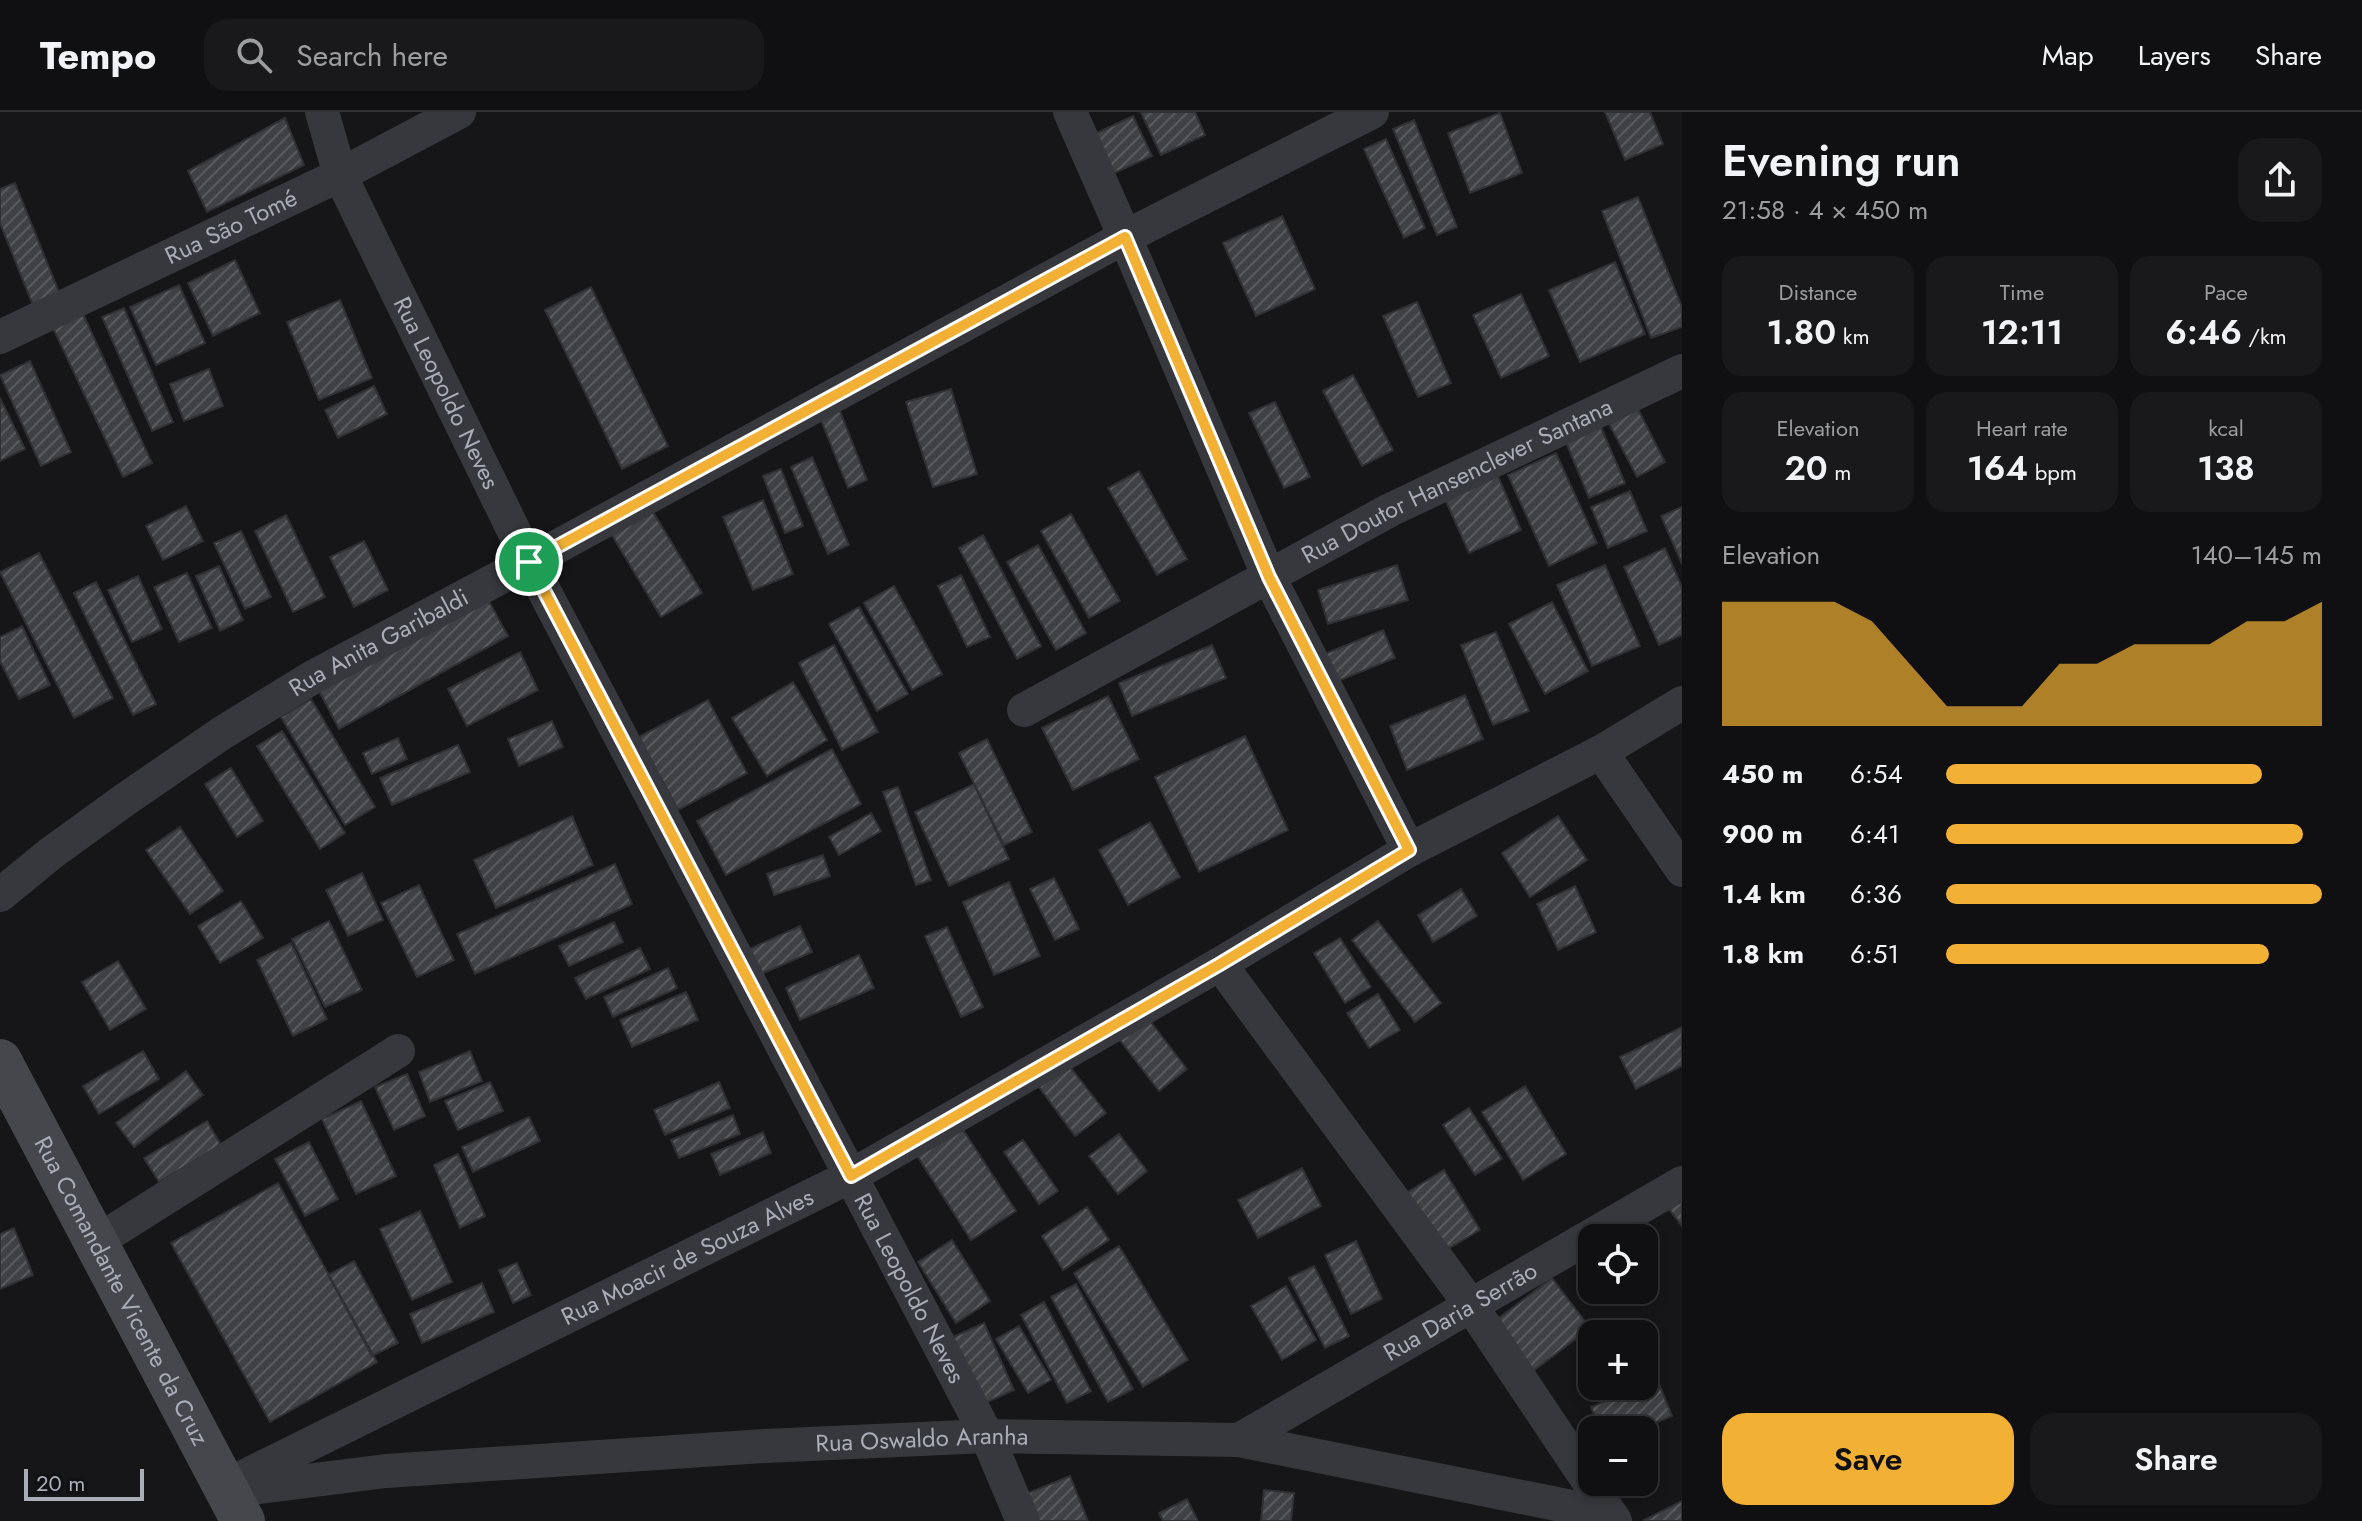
<!DOCTYPE html>
<meta charset="utf-8">
<style>
body{margin:0;font-family:Jost,sans-serif;background:#19191b;color:#f1f3f6;height:100vh;display:flex;flex-direction:column;font-size:30px;white-space:nowrap}
*{box-sizing:border-box;margin:0}
p{font-size:26px;color:#9c9d9f}
.icon{flex:none;width:44px;height:44px;fill:none;stroke:currentColor;stroke-width:2;stroke-linecap:round;stroke-linejoin:round}
.map{position:relative;flex:1;overflow:hidden}
.details{display:flex;flex-direction:column;background:#101012;width:680px}
.details>*{flex:none}
.tools{position:absolute;left:1578px;top:1112px;display:grid;gap:16px}
.tools a{display:grid;place-items:center;width:80px;height:80px;border-radius:16px;background:#101012;box-shadow:0 4px 12px #0003,0 0 0 2px #303032;font-size:40px}
.scale{position:absolute;left:24px;bottom:20px;width:120px;box-sizing:border-box;padding-left:8px;border:4px solid #a8adb8;border-top:0;font-size:22px;line-height:28px;white-space:nowrap;color:#a8adb8;-webkit-text-stroke:6px #111113;paint-order:stroke}
.pin{position:absolute;display:grid;place-items:center;width:68px;height:68px;color:#fff;margin:-34px;border:4px solid #fff;border-radius:50%;box-shadow:0 2px 8px #0007}
.round{display:grid;place-items:center;flex:none;width:84px;height:84px;border-radius:24px;background:#19191b}
.summary{display:flex;align-items:center;justify-content:space-between;height:136px;padding:0 40px}
h1{font-size:44px;font-weight:600;line-height:60px}
.stats{display:grid;grid-template-columns:repeat(3,1fr);gap:12px;height:136px;padding:8px 40px}
.stats div{display:grid;align-content:center;border-radius:20px;background:#19191b;text-align:center}
.stats b{font-size:34px;font-weight:600}
.stats small{font-size:22px;font-weight:400}
.stats p{font-size:22px}
.chart{height:224px;padding:16px 40px}
.chart p{display:flex;justify-content:space-between}
.chart svg{width:100%;height:144px;margin-top:8px;fill:#f2b134;opacity:.7}
.primary-button{display:flex;gap:16px;margin-top:auto;padding:16px 40px}
.primary-button a{flex:1;height:92px;border-radius:24px;background:#f2b134;color:#111;font-size:32px;font-weight:600;line-height:92px;text-align:center}
.primary-button a+a{background:#19191b;color:#f1f3f6}
ul{padding:0 40px;list-style:none;font-size:26px}
li{display:grid;grid-template-columns:128px 96px 1fr;align-items:center;height:60px}
li i{height:20px;border-radius:10px;background:#f2b134}
header{display:flex;align-items:center;gap:48px;box-sizing:border-box;height:112px;padding:0 40px;background:#101012;border-bottom:2px solid #303032}
header strong{font-size:38px}
nav{display:flex;gap:44px;margin-inline-start:auto;font-size:28px}
.search{width:560px;height:72px;background:#19191b;display:flex;align-items:center;gap:20px;box-sizing:border-box;padding:0 28px;border-radius:24px;color:#9c9d9f;font-size:30px}
main{display:flex;flex:1;min-height:0}
.map>svg:first-child{display:block}
.building{fill:url(#building-hatch);stroke:#303034;stroke-width:2}
.lines{fill:none;stroke-linecap:round;stroke-linejoin:round}
.street{stroke:#37383d;stroke-width:34}
.secondary{stroke:#45474d;stroke-width:44}
.route-casing{stroke:#fff;stroke-width:16}
.route{stroke:#f2b134;stroke-width:10}
.labels{text-anchor:middle;stroke-width:6;stroke-linejoin:round;paint-order:stroke}
.street-label{font-size:24px;fill:#a8adb8;stroke:#111113}
</style>
<header>
<strong>Tempo</strong>
<div class="search"><svg class="icon" aria-label="search" viewBox="0 0 24 24"><circle cx="10" cy="10" r="6"/><path d="M15 15l6 6"/></svg>Search here</div>
<nav><a>Map</a><a>Layers</a><a>Share</a></nav>
</header>
<main>
<div class="map">
<svg width="1682" height="1409" viewBox="0 0 1682 1409">
<defs>
<pattern id="building-hatch" width="6" height="6" patternUnits="userSpaceOnUse" patternTransform="scale(2)"><rect width="6" height="6" fill="#404145"/><path d="M-1 1l2-2M0 6l6-6M5 7l2-2" fill="none" stroke="#595a5e"/></pattern>
</defs>
<rect width="100%" height="100%" fill="#161618"/>
<path class="building" d="M1145,0H1195L1205,23L1161,43L1141,1Z
M1605,0H1650L1663,32L1625,48Z
M1500,1L1522,61L1470,81L1448,21Z
M1133,4L1152,44L1110,63L1092,23Z
M285,6L304,53L207,100L188,59Z
M1414,8L1457,115L1437,123L1393,17Z
M1386,27L1425,116L1404,126L1364,37Z
M15,71L63,190L36,201L0,111V77Z
M1638,85L1682,195V215L1651,226L1602,99Z
M1282,104L1315,177L1256,204L1223,131Z
M235,148L260,201L213,224L188,171Z
M1615,150L1645,222L1580,250L1549,178Z
M179,173L205,231L156,253L130,195Z
M591,175L668,334L622,357L545,198Z
M1521,182L1549,244L1501,266L1473,203Z
M340,188L372,266L319,288L287,210Z
M1417,190L1451,271L1418,285L1383,204Z
M124,196L173,310L152,319L102,205Z
M82,200L152,351L123,365L52,214Z
M30,249L71,340L41,354L0,263Z
M209,257L223,294L184,309L170,272Z
M1353,263L1393,338L1362,354L1323,279Z
M374,274L387,302L338,326L325,298Z
M951,277L977,362L933,375L906,290Z
M0,286L25,337L0,349Z
M1275,290L1310,365L1284,376L1249,301Z
M838,294L867,368L848,376L819,303Z
M1638,297L1665,350L1637,365L1609,312Z
M1600,313L1625,371L1589,386L1565,328Z
M1556,341L1597,431L1549,454L1508,363Z
M812,345L849,433L828,442L791,355Z
M781,357L803,414L785,421L763,364Z
M1139,359L1187,447L1157,463L1108,376Z
M1498,364L1521,418L1469,441L1445,387Z
M1630,379L1647,419L1608,436L1591,395Z
M763,388L793,462L753,478L723,405Z
M186,394L203,429L163,448L146,414Z
M650,395L702,481L661,505L610,420Z
M1682,395V452L1661,404Z
M1071,402L1120,489L1089,506L1041,419Z
M286,403L325,485L293,500L255,419Z
M241,419L271,485L245,497L214,431Z
M983,423L1041,534L1017,547L959,436Z
M364,429L388,478L354,495L330,445Z
M1038,433L1086,521L1056,538L1007,450Z
M1665,436L1682,475V523L1659,533L1624,455Z
M39,441L113,586L74,606L0,460Z
M1397,453L1408,488L1328,512L1318,478Z
M1605,453L1640,534L1592,554L1557,473Z
M219,454L243,508L220,519L196,464Z
M187,461L212,516L179,530L154,475Z
M961,463L990,525L967,535L938,474Z
M138,464L162,517L132,530L108,478Z
M96,470L156,592L133,603L74,481Z
M894,474L942,562L912,578L864,491Z
M486,484L508,524L339,617L318,577Z
M1552,490L1588,559L1545,582L1509,512Z
M859,495L908,582L877,599L829,512Z
M22,514L50,573L19,587L0,549V525Z
M1383,518L1395,546L1333,571L1322,543Z
M1496,520L1529,599L1493,613L1461,533Z
M834,533L878,620L842,638L799,551Z
M1212,533L1226,566L1132,604L1119,571Z
M520,540L538,578L467,614L448,577Z
M793,570L827,628L767,664L732,606Z
M1465,583L1483,627L1407,658L1390,614Z
M1108,584L1139,647L1073,678L1042,616Z
M311,587L375,695L345,713L281,605Z
M708,588L747,661L678,698L639,625Z
M552,609L563,635L519,654L508,627Z
M282,619L345,721L320,737L257,634Z
M1245,624L1288,718L1199,760L1155,665Z
M398,626L407,647L372,662L363,641Z
M987,627L1032,720L1004,733L959,641Z
M458,633L470,660L392,693L380,666Z
M832,637L861,692L726,763L697,709Z
M231,656L263,709L237,725L205,672Z
M974,672L1009,747L949,774L915,700Z
M898,675L931,768L916,773L883,680Z
M871,701L881,719L839,743L829,725Z
M572,704L593,753L496,796L474,748Z
M1558,704L1587,748L1530,785L1502,741Z
M1150,710L1180,765L1128,793L1099,738Z
M180,715L223,779L190,802L146,738Z
M823,743L830,764L774,783L767,762Z
M615,752L632,792L475,862L457,822Z
M362,761L383,808L348,824L326,778Z
M1054,766L1079,817L1055,828L1030,777Z
M1009,770L1040,844L994,863L963,790Z
M419,773L454,848L417,865L381,791Z
M1575,774L1596,820L1558,838L1537,792Z
M1461,777L1477,804L1433,830L1418,803Z
M241,789L263,826L220,851L198,814Z
M329,809L362,878L325,895L292,827Z
M1378,809L1441,891L1415,910L1352,828Z
M614,810L623,830L569,854L559,834Z
M800,814L812,840L752,866L741,841Z
M947,815L983,895L961,905L925,824Z
M1340,826L1371,875L1345,891L1314,841Z
M291,831L327,907L293,924L257,848Z
M640,836L650,857L586,887L575,866Z
M859,843L874,876L800,908L786,876Z
M118,849L146,897L110,918L82,870Z
M668,856L677,876L613,905L604,885Z
M686,880L698,908L632,935L620,908Z
M1378,882L1400,918L1369,936L1347,901Z
M1147,905L1187,957L1159,979L1119,927Z
M1682,915V954L1636,977L1620,945Z
M143,939L159,967L99,1002L83,974Z
M470,939L482,969L430,990L419,960Z
M1068,952L1106,1001L1075,1024L1039,975Z
M186,959L203,983L134,1035L116,1011Z
M407,962L425,1004L394,1018L375,975Z
M490,970L503,999L458,1018L445,989Z
M719,970L730,996L665,1023L654,998Z
M1525,974L1566,1042L1523,1068L1482,1000Z
M361,989L396,1064L356,1082L322,1007Z
M1469,996L1502,1047L1475,1063L1443,1013Z
M733,1003L740,1022L679,1046L671,1028Z
M529,1005L540,1029L473,1060L462,1035Z
M207,1009L221,1033L159,1070L144,1046Z
M960,1013L1016,1099L971,1128L916,1042Z
M763,1020L771,1041L720,1063L711,1042Z
M1119,1022L1147,1059L1118,1082L1089,1044Z
M1023,1028L1058,1079L1039,1092L1004,1040Z
M309,1030L338,1087L305,1104L275,1047Z
M458,1042L485,1104L460,1116L434,1053Z
M1302,1056L1321,1094L1258,1126L1238,1088Z
M1444,1058L1480,1118L1439,1142L1403,1083Z
M278,1071L377,1250L270,1310L171,1131Z
M1682,1079V1114L1665,1092Z
M1087,1095L1109,1128L1063,1158L1042,1124Z
M420,1099L452,1170L412,1188L380,1117Z
M14,1116L33,1163L0,1177V1122Z
M952,1128L990,1189L956,1211L918,1150Z
M1356,1129L1382,1187L1351,1202L1325,1143Z
M1119,1134L1188,1248L1143,1275L1074,1161Z
M354,1149L398,1231L372,1244L328,1163Z
M517,1151L531,1183L513,1191L499,1158Z
M1314,1154L1349,1224L1325,1236L1289,1166Z
M1552,1166L1590,1216L1533,1259L1495,1209Z
M482,1171L494,1200L422,1231L410,1202Z
M1076,1172L1133,1277L1108,1290L1051,1185Z
M1286,1174L1316,1228L1282,1248L1251,1194Z
M1044,1190L1091,1279L1067,1291L1021,1203Z
M984,1211L1014,1278L981,1293L951,1226Z
M1019,1214L1051,1268L1028,1281L996,1227Z
M1657,1267L1672,1304L1638,1318H1600L1591,1295Z
M1070,1364L1088,1409H1033L1023,1383Z
M1264,1378L1294,1381L1291,1409H1261Z
M1187,1387L1198,1409H1163L1159,1401Z
M1682,1389V1409H1645L1644,1408Z"/>
<g class="lines">
<g class="street">
<path id="s1" d="M322,0L340,63L529,450L987,1324L1023,1409"/>
<path d="M1070,0L1125,125L1269,465L1409,738"/>
<path id="s2" d="M0,225L340,63L459,0"/>
<path id="s3" d="M1024,598L1390,398L1682,259"/>
<path d="M1601,640L1682,758"/>
<path id="s4" d="M0,783L50,742L123,689L222,621L313,565L529,450L1125,125L1372,0"/>
<path d="M1220,852L1470,1192L1615,1409"/>
<path d="M96,1130L398,939"/>
<path id="s5" d="M1239,1328L1682,1071"/>
<path id="s6" d="M225,1374L851,1064L1220,852L1409,738L1601,640L1682,591"/>
<path id="s7" d="M236,1378L386,1359L765,1334L987,1324L1239,1328L1611,1403"/>
</g>
<path class="secondary" id="s8" d="M0,949L243,1409"/>
</g>
<g class="lines">
<defs>
<path id="route" d="M1125,125L1269,465L1409,738L1220,852L851,1064L529,450Z"/>
</defs>
<use href="#route" class="route-casing"/>
<use href="#route" class="route"/>
</g>
<g class="labels">
<g class="street-label">
<text dy="8" stroke="none"><textPath href="#s2" startOffset="256">Rua São Tomé</textPath></text>
<text dy="8" stroke="none"><textPath href="#s1" startOffset="308">Rua Leopoldo Neves</textPath></text>
<text dy="8" stroke="none"><textPath href="#s3" startOffset="490">Rua Doutor Hansenclever Santana</textPath></text>
<text dy="8" stroke="none"><textPath href="#s4" startOffset="456">Rua Anita Garibaldi</textPath></text>
<text dy="8" stroke="none"><textPath href="#s6" startOffset="516">Rua Moacir de Souza Alves</textPath></text>
<text dy="8" stroke="none"><textPath href="#s1" startOffset="1316">Rua Leopoldo Neves</textPath></text>
<text dy="8" stroke="none"><textPath href="#s8" startOffset="260">Rua Comandante Vicente da Cruz</textPath></text>
<text dy="8" stroke="none"><textPath href="#s5" startOffset="256">Rua Daria Serrão</textPath></text>
<text dy="8" stroke="none"><textPath href="#s7" startOffset="688">Rua Oswaldo Aranha</textPath></text>
</g>
</g>
</svg>
<div class="tools">
<a><svg class="icon" aria-label="locate" viewBox="0 0 24 24"><circle cx="12" cy="12" r="6"/><path d="M12 2v4M12 18v4M2 12h4M18 12h4"/></svg></a>
<a>+</a>
<a>−</a>
</div>
<div class="scale">20 m</div>
<div class="pin" style="left:529px;top:450px;background:#1e9e55"><svg class="icon" aria-label="arrive" viewBox="0 0 24 24"><path d="M6 21V4h12l-3 4 3 4H6"/></svg></div>
</div>
<section class="details">
<div class="summary"><div><h1>Evening run</h1><p>21:58 · 4 × 450 m</p></div><a class="round"><svg class="icon" aria-label="share" viewBox="0 0 24 24"><path d="M12 15V3M7 8l5-5 5 5M5 13v7h14v-7"/></svg></a></div>
<div class="stats">
<div><p>Distance</p><b>1.80<small> km</small></b></div>
<div><p>Time</p><b>12:11</b></div>
<div><p>Pace</p><b>6:46<small> /km</small></b></div>
</div>
<div class="stats">
<div><p>Elevation</p><b>20<small> m</small></b></div>
<div><p>Heart rate</p><b>164<small> bpm</small></b></div>
<div><p>kcal</p><b>138</b></div>
</div>
<div class="chart"><p><span>Elevation</span>140–145 m</p>
<svg viewBox="0 0 160 44" preserveAspectRatio="none"><path d="M0 44V6L10 6L20 6L30 6L40 12L50 25L60 38L70 38L80 38L90 25L100 25L110 19L120 19L130 19L140 12L150 12L160 6V44z"/></svg>
</div>
<ul>
<li><b>450 m</b>6:54<i style="width:84%"></i></li>
<li><b>900 m</b>6:41<i style="width:95%"></i></li>
<li><b>1.4 km</b>6:36<i style="width:100%"></i></li>
<li><b>1.8 km</b>6:51<i style="width:86%"></i></li>
</ul>
<div class="primary-button"><a>Save</a><a>Share</a></div>
</section>
</main>
